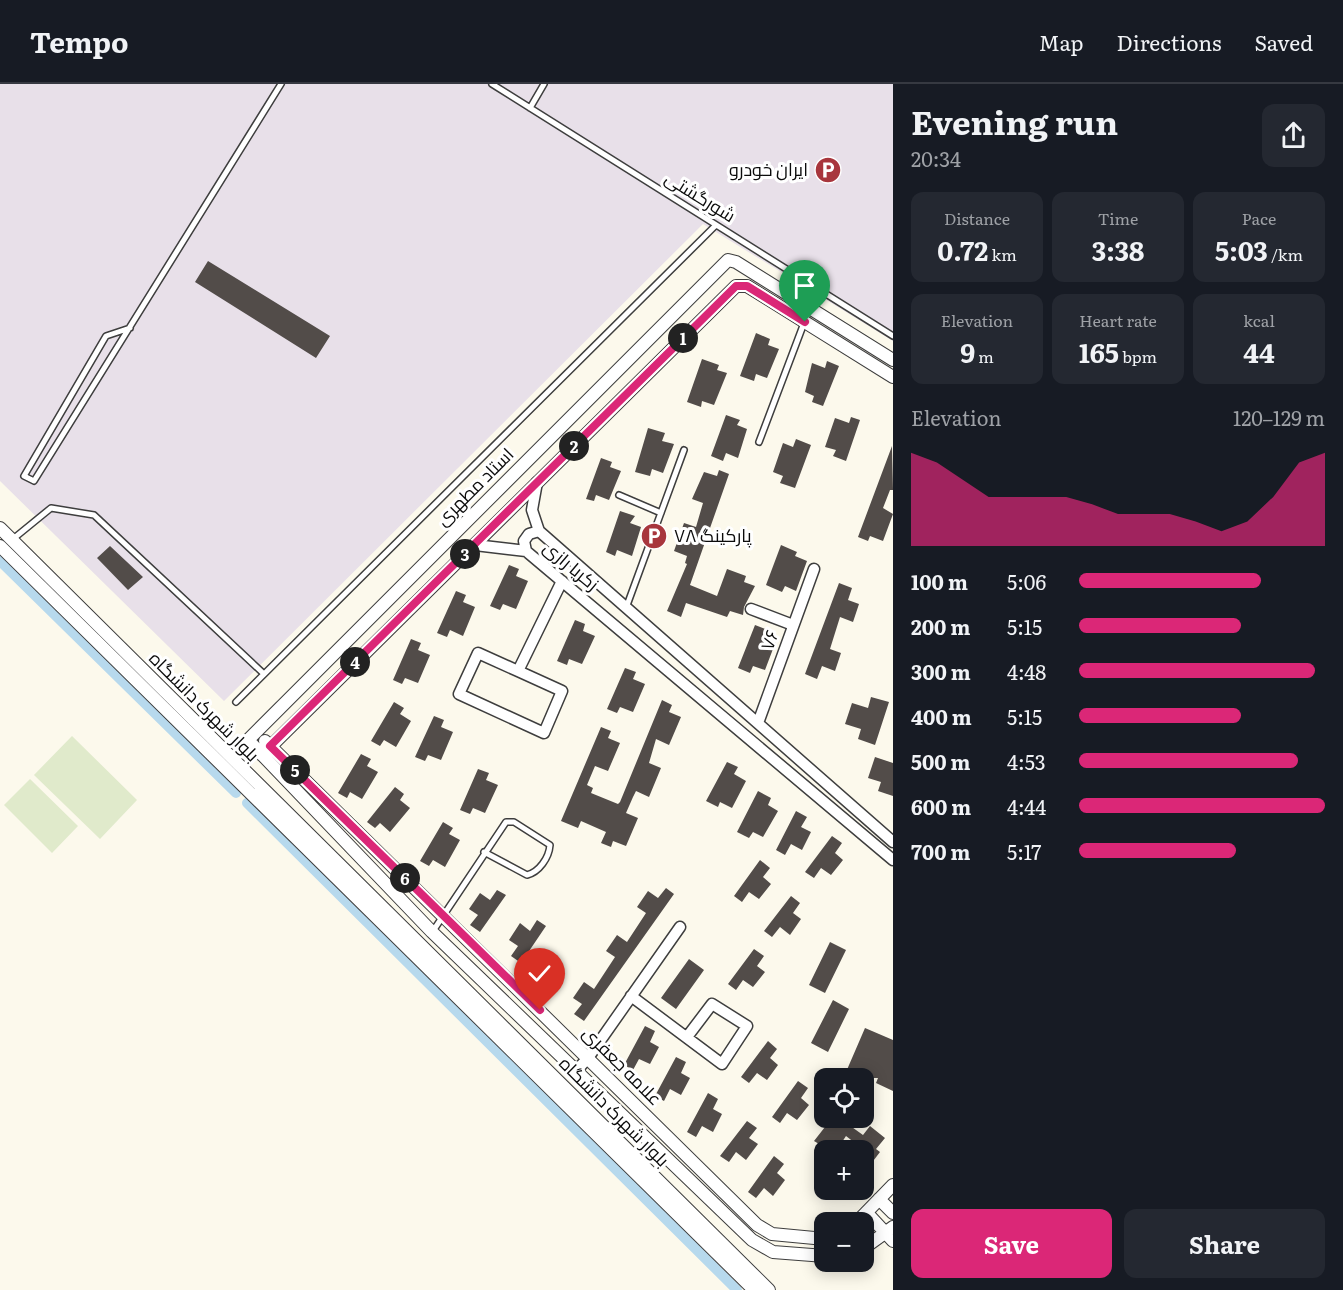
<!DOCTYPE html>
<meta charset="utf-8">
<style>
body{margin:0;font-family:Literata,Cairo,serif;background:#242831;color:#f1f3f6;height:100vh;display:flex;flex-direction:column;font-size:22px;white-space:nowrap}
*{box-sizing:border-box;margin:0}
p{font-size:20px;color:#9ea1a6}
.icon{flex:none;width:33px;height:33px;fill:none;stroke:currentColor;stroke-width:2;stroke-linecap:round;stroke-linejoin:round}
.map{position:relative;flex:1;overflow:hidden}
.side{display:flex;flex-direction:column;background:#171b24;width:450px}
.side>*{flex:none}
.buttons{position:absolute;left:814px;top:984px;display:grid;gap:12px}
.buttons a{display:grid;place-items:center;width:60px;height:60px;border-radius:12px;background:#171b24;box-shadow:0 3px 15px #0003;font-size:30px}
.pin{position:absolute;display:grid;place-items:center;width:51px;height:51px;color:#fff;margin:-62px -26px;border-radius:50% 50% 50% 0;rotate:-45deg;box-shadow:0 0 6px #0007}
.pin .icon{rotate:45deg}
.km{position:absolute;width:30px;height:30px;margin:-15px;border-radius:50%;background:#222;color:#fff;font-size:16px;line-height:30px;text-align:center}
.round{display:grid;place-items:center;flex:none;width:63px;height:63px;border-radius:12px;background:#242831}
.overview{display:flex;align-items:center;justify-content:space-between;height:102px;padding:0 18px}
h1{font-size:33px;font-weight:700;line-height:45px}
.stats{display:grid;grid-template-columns:repeat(3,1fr);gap:9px;height:102px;padding:6px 18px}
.stats div{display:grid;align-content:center;border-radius:12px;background:#242831;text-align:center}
.stats b{font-size:26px;font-weight:700}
.stats small{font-size:16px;font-weight:400}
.stats p{font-size:16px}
.chart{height:168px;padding:12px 18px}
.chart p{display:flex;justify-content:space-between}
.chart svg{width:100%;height:108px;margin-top:6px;fill:#db2777;opacity:.7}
.action{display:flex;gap:12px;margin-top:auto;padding:12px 18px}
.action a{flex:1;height:69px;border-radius:12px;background:#db2777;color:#fff;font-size:24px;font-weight:700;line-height:69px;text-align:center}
.action a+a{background:#242831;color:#f1f3f6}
ul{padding:0 18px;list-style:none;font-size:20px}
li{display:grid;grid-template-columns:96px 72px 1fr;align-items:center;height:45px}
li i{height:15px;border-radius:8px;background:#db2777}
header{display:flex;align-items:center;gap:36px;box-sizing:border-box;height:84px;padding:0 30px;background:#171b24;border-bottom:2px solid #363941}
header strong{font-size:28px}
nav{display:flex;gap:33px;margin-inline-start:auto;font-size:21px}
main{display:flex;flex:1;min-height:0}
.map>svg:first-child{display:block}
.industrial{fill:#e8e0e9}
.pitch{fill:#e0eacb}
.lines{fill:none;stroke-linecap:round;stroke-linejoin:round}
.canal{stroke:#b7d9ed;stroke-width:10}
.building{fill:#524c49}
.service-casing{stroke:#3e3e3e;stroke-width:8}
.minor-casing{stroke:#3e3e3e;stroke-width:13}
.tertiary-casing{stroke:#3e3e3e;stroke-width:14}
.service{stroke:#fff;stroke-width:5}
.minor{stroke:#fff;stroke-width:10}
.tertiary{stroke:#fff;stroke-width:12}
.route-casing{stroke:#fff;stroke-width:12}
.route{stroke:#db2777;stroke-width:8}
.labels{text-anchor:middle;stroke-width:6;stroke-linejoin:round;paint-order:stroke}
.poi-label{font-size:18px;fill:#0b0b0b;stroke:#fff;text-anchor:end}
.street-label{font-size:18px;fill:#0b0b0b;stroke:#fff}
</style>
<header>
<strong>Tempo</strong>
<nav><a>Map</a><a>Directions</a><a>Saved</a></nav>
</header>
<main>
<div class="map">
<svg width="893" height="1206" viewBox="0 0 893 1206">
<rect width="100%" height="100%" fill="#fcf9ec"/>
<path class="industrial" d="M0,0H893V257L703,140L224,617L0,397Z"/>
<path class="pitch" d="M72,652L137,716L100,755L34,691Z
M30,695L78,742L52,769L4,721Z"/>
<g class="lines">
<path class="canal" d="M0,477L236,709
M247,719L737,1206"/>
</g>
<path class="building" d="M208,177L330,252L316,274L195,198Z
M756,249L770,255L768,261L779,265L767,294L756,290L754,297L740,292Z
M702,275L719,281L717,286L727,289L714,321L702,317L701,323L687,318Z
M827,277L839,282L823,322L812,318L814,312L805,308L812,279L825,284Z
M726,331L740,336L737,341L747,345L738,374L726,369L723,377L711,372Z
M851,333L860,336L846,377L833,372L836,366L825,363L835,334L849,339Z
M648,344L665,349L662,357L674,360L663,389L652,385L650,392L635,388Z
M796,355L811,361L795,404L780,399L783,392L773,388L783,359L793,363Z
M892,362L893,406H890L883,424L893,430L883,457L870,452L868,457L858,453Z
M601,374L612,378L610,383L621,387L609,416L596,411L594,417L586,415Z
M719,386L729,390L690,501L717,512L727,485L746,492L744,498L755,502L744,523L743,531L730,527L727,533L686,519L681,533L667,527L687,480L685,479L687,472L674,467L684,439L696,443L703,419L692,415L704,388L717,392Z
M620,427L635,432L630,439L641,443L632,472L617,466L615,472L606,468Z
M781,461L797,468L795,472L807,477L796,507L785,502L782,508L766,501Z
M110,462L143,493L128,506L97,474Z
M509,481L519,485L516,492L528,497L516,525L503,520L500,526L490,522Z
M839,499L852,504L848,516L859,520L853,538L840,533L830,565L841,569L835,587L822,582L817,595L805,590Z
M456,507L466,511L463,518L475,523L463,552L450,546L447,553L437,549Z
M575,536L585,540L583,547L595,552L582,580L569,575L567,581L557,577Z
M755,541L768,546L765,553L776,557L765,586L753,582L750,589L738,584Z
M411,555L421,559L418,566L430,571L418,599L405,594L402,600L393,596Z
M625,584L636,588L633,595L645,600L633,628L620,623L617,629L607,625Z
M871,613L889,618L875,661L858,655L861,645L845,640L852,619L868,624Z
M662,616L672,621L669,628L681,633L669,661L656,655L649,679L661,684L649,713L636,707L633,713L626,729L638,734L626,762L613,757L611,763L601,759L606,748L581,737L578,744L561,737L601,643L611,647L608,654L620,659L608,687L595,682L587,701L593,704L591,709L618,720L620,718Z
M394,618L404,624L400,630L411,637L396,663L384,656L380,662L371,657Z
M434,632L444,636L441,643L453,648L441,676L428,671L425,677L415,673Z
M361,670L371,675L367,682L378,688L362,715L350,708L347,714L338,709Z
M875,673L893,679V712L878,707L881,698L868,694Z
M727,678L738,683L734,690L746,697L732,724L720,718L718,723L706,717Z
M478,685L489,689L486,696L498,701L485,729L473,724L470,730L460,726Z
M395,703L404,710L400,716L410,724L390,748L380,739L375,744L367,738Z
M758,707L771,714L768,721L778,727L763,753L753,748L749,754L737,748Z
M796,727L807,733L801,743L811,748L802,766L791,760L785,771L776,766Z
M443,738L453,744L449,750L460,756L445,783L433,776L429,782L420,777Z
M832,752L842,759L835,769L843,776L831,791L821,784L814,794L805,788Z
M760,776L770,784L763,793L771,800L759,815L749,808L742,818L734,812Z
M666,804L674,810L584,937L574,930L582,920L573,914L584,898L594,905L615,873L606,867L617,851L627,858L646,829L637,823L648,807L658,814Z
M497,806L506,811L480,848L470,841L478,831L469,825L480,809L490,816Z
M791,812L800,819L793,829L801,835L790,851L780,843L772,853L764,847Z
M537,836L546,842L521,879L511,872L518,862L509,856L520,839L530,847Z
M830,858L846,866L825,909L809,901Z
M754,865L764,872L757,882L765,888L753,903L743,896L736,906L728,900Z
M689,875L704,886L676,925L661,914Z
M833,916L849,925L828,968L811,959Z
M645,942L655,947L650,958L659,963L650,980L639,975L633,986L624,981Z
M865,944L893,956V1007L876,999L878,994H860L846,988Z
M768,957L777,965L770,974L778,981L767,996L757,989L749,999L741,993Z
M676,973L686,978L681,989L690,994L681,1011L670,1005L664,1017L655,1012Z
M798,997L808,1004L801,1014L809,1021L797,1036L787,1029L780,1039L772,1033Z
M708,1009L718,1015L713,1025L722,1030L713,1048L702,1042L696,1053L687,1048Z
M832,1034H855L849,1041L863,1051L870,1042L885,1054L876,1065L880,1068L864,1089V1066L846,1052L840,1061L836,1058L829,1066L814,1057Z
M747,1037L757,1044L749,1054L758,1060L746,1076L736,1068L729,1078L720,1072Z
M774,1072L784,1080L777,1089L785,1096L773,1112L764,1104L756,1114L748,1108Z"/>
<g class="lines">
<defs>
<path id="service" d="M492,0L893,252
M530,24L544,0
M130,244L106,252L24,392L34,397L281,0
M759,358L804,239
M619,411L661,429
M13,455L51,424L94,431L264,590
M626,524L684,366
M236,618L716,141
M433,847L506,738H514L550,761C549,774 539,788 527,791L484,768"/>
<path id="minor" d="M537,398L532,426L539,447
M475,461L526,467
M751,525L793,541
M518,587L478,569L459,610L544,649L562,607L518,587L562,497
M758,639L814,485
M893,758L539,447L529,450L524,457L526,467L893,776
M631,912L722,980L747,942L712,920L687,953
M575,988L588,974L680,843"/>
<path id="tertiary" d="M0,444L769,1206
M0,462L754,1206
M265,657L757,1141L772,1150L825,1155
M262,671L736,202H747L893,293
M879,1115L893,1129
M867,1129L893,1157
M857,1138L893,1101
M864,1164L893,1143
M825,1172L773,1168L752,1156L432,848L248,656L728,176L736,178L893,276"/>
</defs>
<use href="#service" class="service-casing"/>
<use href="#minor" class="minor-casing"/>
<use href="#tertiary" class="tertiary-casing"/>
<use href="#service" class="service"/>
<use href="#minor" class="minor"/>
<use href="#tertiary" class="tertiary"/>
</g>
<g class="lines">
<defs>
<path id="route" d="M540,926L270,662L736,202H747L805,238"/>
</defs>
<use href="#route" class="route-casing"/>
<use href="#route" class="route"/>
</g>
<defs>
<symbol id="parking-disc" viewBox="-11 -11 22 22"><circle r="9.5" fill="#a8363d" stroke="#fff"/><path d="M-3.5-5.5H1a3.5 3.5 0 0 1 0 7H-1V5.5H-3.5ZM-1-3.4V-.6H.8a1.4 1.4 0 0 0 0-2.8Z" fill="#fff"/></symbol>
</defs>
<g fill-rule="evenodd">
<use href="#parking-disc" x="813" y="71" width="30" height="30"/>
<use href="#parking-disc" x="639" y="437" width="30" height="30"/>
</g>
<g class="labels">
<g class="poi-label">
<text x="808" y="92">ایران خودرو</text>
<text x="674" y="458" text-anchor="start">پارکینگ ۷۸</text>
</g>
<g class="street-label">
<text transform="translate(700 113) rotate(32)" y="6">شورگشتی</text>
<text transform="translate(475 403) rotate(-45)" y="6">استاد مطهری</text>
<text transform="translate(571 482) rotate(40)" y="6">زکریا رازی</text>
<text transform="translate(770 556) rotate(-70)" y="6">۷۶</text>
<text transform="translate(204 623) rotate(45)" y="6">بلوار شهرک دانشگاه</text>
<text transform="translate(622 982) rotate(45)" y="6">علامه جعفری</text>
<text transform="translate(614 1028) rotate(45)" y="6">بلوار شهرک دانشگاه</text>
</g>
</g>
</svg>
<div class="buttons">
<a><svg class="icon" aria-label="locate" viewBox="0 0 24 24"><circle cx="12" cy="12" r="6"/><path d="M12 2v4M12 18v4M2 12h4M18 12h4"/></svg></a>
<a>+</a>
<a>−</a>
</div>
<div class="pin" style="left:805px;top:238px;background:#1e9e55"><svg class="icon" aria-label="arrive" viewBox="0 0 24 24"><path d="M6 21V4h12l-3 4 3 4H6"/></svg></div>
<div class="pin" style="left:540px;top:926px;background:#d93025"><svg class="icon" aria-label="check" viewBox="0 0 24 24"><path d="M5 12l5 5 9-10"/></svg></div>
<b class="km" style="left:683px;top:254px">1</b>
<b class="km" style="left:574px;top:362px">2</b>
<b class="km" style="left:465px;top:470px">3</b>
<b class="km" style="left:355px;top:578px">4</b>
<b class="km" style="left:295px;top:686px">5</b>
<b class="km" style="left:405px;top:794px">6</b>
</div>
<section class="side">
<div class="overview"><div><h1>Evening run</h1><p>20:34</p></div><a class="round"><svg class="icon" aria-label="share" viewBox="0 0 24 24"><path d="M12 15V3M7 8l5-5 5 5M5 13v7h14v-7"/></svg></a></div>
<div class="stats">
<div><p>Distance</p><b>0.72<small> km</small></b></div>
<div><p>Time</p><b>3:38</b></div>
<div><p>Pace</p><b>5:03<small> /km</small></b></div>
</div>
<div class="stats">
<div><p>Elevation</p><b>9<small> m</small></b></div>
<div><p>Heart rate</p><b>165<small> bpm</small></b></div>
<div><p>kcal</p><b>44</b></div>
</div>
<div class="chart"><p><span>Elevation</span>120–129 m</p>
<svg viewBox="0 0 160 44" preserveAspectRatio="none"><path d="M0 44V6L10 10L20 17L30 24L40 24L50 24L60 24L70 27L80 31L90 31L100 31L110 34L120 38L130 34L140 24L150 10L160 6V44z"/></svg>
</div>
<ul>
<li><b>100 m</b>5:06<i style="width:74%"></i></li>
<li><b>200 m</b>5:15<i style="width:66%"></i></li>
<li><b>300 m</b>4:48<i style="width:96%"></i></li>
<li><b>400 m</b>5:15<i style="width:66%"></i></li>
<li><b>500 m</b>4:53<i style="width:89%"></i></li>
<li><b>600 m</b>4:44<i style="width:100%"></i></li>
<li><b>700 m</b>5:17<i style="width:64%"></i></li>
</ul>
<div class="action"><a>Save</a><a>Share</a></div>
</section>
</main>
